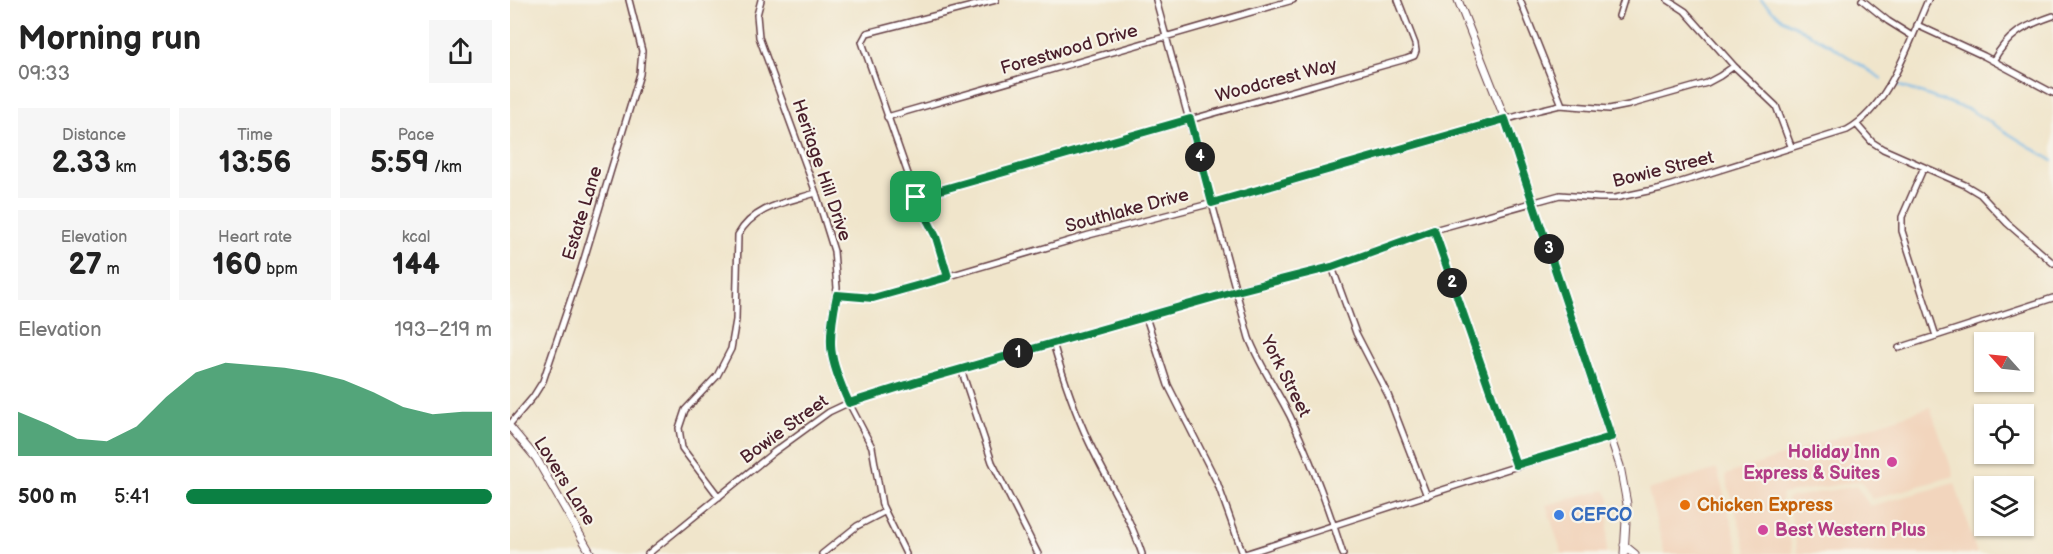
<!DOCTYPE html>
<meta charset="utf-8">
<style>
body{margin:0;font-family:"Balsamiq Sans",sans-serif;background:#f6f6f6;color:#222;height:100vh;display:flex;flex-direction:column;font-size:22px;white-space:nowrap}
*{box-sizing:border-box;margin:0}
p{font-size:20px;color:#767676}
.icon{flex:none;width:33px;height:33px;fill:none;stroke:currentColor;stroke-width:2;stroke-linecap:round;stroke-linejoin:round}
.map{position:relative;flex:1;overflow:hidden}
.panel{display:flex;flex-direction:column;background:#fff;width:510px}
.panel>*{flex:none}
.needle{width:39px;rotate:297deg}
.tools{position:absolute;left:1464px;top:332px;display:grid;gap:12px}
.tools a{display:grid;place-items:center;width:60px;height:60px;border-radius:0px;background:#fff;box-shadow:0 2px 4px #0004;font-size:30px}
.pin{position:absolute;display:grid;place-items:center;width:51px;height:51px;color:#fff;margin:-26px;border-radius:12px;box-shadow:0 3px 9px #0006}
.km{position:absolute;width:30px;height:30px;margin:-15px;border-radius:50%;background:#222;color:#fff;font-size:16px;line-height:30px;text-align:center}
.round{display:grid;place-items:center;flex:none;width:63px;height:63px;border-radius:0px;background:#f6f6f6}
.summary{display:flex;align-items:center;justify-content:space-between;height:102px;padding:0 18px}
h1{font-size:33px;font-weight:700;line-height:45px}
.metrics{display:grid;grid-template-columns:repeat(3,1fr);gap:9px;height:102px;padding:6px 18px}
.metrics div{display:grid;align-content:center;border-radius:0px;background:#f6f6f6;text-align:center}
.metrics b{font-size:30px;font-weight:700}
.metrics small{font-size:16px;font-weight:400}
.metrics p{font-size:16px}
.chart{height:168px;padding:12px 18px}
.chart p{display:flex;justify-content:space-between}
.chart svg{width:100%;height:108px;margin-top:6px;fill:#0b8043;opacity:.7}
ul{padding:0 18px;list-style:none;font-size:20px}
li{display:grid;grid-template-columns:96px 72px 1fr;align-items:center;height:45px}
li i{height:15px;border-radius:8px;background:#0b8043}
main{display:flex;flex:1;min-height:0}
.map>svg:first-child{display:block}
.built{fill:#f2d5bd}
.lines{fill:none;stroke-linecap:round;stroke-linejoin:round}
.stream{stroke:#71b7e8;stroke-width:2}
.street-casing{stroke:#633d43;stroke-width:8}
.secondary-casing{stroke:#633d43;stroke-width:9}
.street{stroke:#fff;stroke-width:5}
.secondary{stroke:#fff;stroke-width:7}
.route-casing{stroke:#fff;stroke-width:12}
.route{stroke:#0b8043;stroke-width:8}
.hotel-dot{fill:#d1479c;stroke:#f7f3e8;stroke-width:2}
.food-dot{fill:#e8710a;stroke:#f7f3e8;stroke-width:2}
.shop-dot{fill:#3f7fe0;stroke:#f7f3e8;stroke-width:2}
.labels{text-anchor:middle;stroke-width:4.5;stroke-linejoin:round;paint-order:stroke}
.street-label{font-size:18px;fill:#4a1f2b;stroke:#f7f3e8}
.hotel-label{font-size:18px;font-weight:bold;fill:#b23c85;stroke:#f7f3e8;text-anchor:end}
.food-label{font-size:18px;font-weight:bold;fill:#c56008;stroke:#f7f3e8;text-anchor:start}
.shop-label{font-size:18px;font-weight:bold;fill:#366cbe;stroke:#f7f3e8;text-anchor:start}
</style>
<main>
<section class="panel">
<div class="summary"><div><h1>Morning run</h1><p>09:33</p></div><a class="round"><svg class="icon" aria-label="share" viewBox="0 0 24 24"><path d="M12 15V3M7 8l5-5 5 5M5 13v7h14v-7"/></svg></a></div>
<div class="metrics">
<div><p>Distance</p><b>2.33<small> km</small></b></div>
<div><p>Time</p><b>13:56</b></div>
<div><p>Pace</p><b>5:59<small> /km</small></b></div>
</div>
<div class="metrics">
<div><p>Elevation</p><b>27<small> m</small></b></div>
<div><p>Heart rate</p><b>160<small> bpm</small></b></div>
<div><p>kcal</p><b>144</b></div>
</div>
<div class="chart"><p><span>Elevation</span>193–219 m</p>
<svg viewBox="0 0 160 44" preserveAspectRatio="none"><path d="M0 44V26L10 31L20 37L30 38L40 32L50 20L60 10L70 6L80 7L90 8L100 10L110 13L120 18L130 24L140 27L150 26L160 26V44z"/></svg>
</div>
<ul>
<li><b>500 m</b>5:41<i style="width:100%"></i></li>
</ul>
</section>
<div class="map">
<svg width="1543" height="554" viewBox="0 0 1543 554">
<rect width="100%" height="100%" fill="#f7f3e8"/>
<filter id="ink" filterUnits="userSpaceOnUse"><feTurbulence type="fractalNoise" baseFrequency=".0167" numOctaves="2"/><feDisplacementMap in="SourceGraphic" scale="12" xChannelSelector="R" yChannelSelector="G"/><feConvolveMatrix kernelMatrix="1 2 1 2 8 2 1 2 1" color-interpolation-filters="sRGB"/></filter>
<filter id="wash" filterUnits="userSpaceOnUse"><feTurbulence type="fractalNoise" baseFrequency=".008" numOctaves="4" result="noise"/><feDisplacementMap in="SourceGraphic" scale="24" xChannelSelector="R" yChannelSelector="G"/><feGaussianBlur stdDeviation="1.35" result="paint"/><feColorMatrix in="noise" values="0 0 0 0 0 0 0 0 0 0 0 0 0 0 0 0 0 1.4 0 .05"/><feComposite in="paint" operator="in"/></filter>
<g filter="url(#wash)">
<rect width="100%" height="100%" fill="#f0e5cb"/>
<path class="built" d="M1420,407L1444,476L1362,499L1351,481L1271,494L1283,554H1238L1215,475Z
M1207,469L1230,554H1155L1138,490Z
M1445,483L1467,554H1288L1277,498L1346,486L1360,506Z
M1095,490L1100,499L1096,554H1052L1036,505Z"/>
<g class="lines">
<path class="stream" d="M1251,0L1272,19L1320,45L1372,79
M1384,84L1460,110L1543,161"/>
</g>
</g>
<g filter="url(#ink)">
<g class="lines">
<defs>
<path id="street" d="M251,0L247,15L249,37L306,193L324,251L327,288L320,329V346L323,364L339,403L362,447L372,505L396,554
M646,0L739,338C750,366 767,390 780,416C801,460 818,507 833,554
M1010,0L1052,105
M1158,0L1175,11L1224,66L1266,106L1281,146
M1352,0L1378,21L1402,36
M1109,16L1114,0
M1407,25L1474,56L1543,93
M1483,61C1498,34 1514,26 1543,16
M377,117L783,0
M1347,125L1362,142L1373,149L1455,185L1470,194L1497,223L1543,263
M1414,167L1392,217V231L1426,336
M406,197L896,59L904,56L906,51L905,44L888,0
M924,230L1006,465
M822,267L846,333L878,395L917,496
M438,277L426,237L406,197L352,42L357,33L486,0
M327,295L363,298L378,294L579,235L722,198L1029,110L1050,105L1099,109L1119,105L1197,83L1210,76L1224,66
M636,317L658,385L707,482L733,554
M543,343C553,377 564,410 579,442C597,480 619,514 632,554
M1389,348L1543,298
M451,369L482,462L528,554
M0,424L23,397L33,381L71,269L130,74L132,51L119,0
M209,497L172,448L169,428L175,410L207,376L221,349L226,320L228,235C244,206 277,202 306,193
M138,554L264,452L319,412L336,404L406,382L726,290L822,267L924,230L1050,195L1089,198H1105L1152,188L1337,130C1379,107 1399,43 1418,0
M312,554L347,526L374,512
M735,554C857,515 978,474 1101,437"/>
<path id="secondary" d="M948,0L995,119L1110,466L1117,504L1114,554
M0,427L26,458L81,554
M1114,545L1125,554"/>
</defs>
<use href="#street" class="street-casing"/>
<use href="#secondary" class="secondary-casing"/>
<use href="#street" class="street"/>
<use href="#secondary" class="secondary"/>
</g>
</g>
<g class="lines" filter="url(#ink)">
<defs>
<path id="route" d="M680,119L702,203L995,119L1101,437L1006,465L924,230L822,267L726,291L406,382L339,403C318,357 317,344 327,295L363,298L438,277L426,237L406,197Z"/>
</defs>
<use href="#route" class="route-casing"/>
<use href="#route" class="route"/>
</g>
<g class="hotel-dot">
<circle cx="1382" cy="462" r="6"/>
<circle cx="1253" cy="530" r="6"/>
</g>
<circle class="food-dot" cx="1175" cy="505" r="6"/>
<circle class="shop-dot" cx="1049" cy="515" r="6"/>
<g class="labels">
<g class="street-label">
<text transform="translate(559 49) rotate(-16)" y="6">Forestwood Drive</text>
<text transform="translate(766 80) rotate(-15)" y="6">Woodcrest Way</text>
<text transform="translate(1153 169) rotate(-14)" y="6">Bowie Street</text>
<text transform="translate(312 170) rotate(71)" y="6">Heritage Hill Drive</text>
<text transform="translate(617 210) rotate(-15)" y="6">Southlake Drive</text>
<text transform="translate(72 213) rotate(-73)" y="6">Estate Lane</text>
<text transform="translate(776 376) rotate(63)" y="6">York Street</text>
<text transform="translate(274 429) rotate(-36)" y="6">Bowie Street</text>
<text transform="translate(55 481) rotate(58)" y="6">Lovers Lane</text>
</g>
<g class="hotel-label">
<text x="1370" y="458">Holiday Inn<tspan x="1370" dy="21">Express &amp; Suites</tspan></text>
<text x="1265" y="536" text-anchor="start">Best Western Plus</text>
</g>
<g class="food-label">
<text x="1187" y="511">Chicken Express</text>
</g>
<g class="shop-label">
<text x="1061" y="521">CEFCO</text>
</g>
</g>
</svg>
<div class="tools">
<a><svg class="needle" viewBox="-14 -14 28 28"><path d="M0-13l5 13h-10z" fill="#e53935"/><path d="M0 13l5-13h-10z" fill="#767676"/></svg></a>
<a><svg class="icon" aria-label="locate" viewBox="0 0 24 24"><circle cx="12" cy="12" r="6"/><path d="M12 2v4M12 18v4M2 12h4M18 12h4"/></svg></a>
<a><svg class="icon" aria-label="layers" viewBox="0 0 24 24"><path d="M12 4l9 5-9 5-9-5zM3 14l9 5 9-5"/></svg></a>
</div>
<div class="pin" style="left:406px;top:197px;background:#1e9e55"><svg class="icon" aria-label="arrive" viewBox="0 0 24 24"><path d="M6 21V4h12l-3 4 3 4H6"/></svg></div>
<b class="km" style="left:508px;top:353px">1</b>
<b class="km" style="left:942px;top:283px">2</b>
<b class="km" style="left:1039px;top:249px">3</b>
<b class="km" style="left:690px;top:157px">4</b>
</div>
</main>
